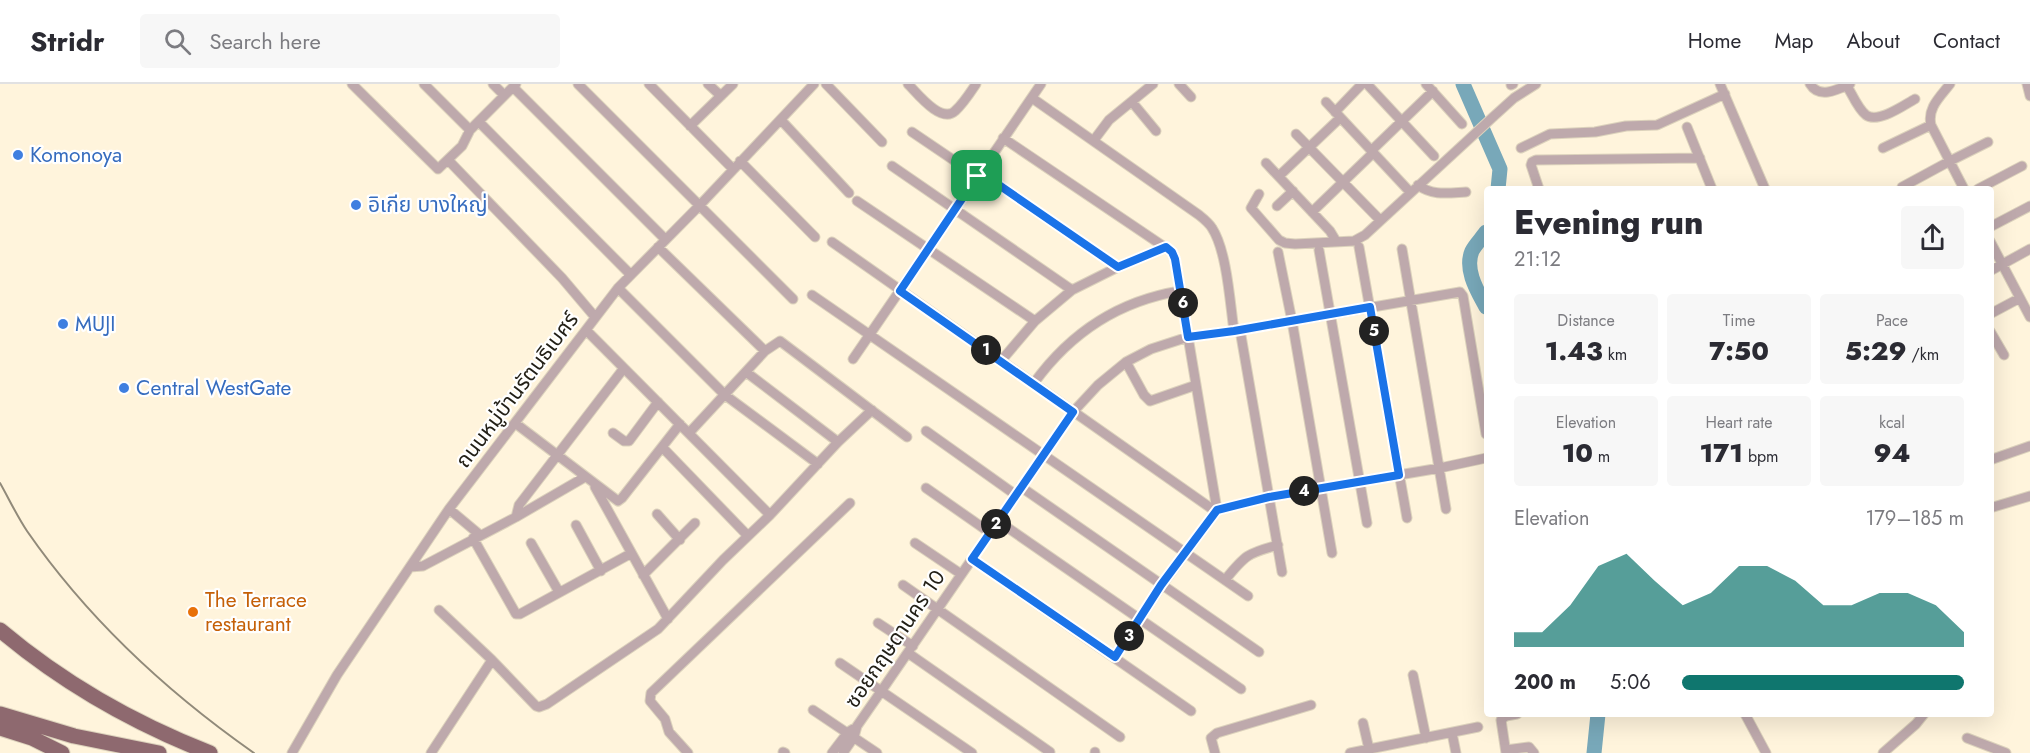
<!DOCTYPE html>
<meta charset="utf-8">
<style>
body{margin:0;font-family:Jost,"Noto Sans Thai",sans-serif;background:#f7f7f7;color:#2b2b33;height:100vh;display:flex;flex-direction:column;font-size:22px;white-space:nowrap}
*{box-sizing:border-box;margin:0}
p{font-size:20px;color:#7c7c81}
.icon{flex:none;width:33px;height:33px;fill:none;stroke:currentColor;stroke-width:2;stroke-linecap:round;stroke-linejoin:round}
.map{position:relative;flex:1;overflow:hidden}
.details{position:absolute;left:1484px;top:102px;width:510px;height:531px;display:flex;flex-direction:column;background:#fff;border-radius:6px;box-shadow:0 6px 24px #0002}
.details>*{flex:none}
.pin{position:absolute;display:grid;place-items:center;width:51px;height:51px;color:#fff;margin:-26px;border-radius:12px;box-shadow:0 3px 9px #0006}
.km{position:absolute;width:30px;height:30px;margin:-15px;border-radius:50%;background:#222;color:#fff;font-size:16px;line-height:30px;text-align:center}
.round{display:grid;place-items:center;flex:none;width:63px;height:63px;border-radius:6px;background:#f7f7f7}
.overview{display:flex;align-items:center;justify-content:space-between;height:102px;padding:0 30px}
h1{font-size:33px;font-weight:800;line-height:45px}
.figures{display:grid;grid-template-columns:repeat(3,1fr);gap:9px;height:102px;padding:6px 30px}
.figures div{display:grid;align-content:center;border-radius:6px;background:#f7f7f7;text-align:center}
.figures b{font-size:26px;font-weight:800}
.figures small{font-size:16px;font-weight:400}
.figures p{font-size:16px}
.chart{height:168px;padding:12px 30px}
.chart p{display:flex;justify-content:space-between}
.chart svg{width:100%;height:108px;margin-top:6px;fill:#0f766e;opacity:.7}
ul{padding:0 30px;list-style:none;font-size:20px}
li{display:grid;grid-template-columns:96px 72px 1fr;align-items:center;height:45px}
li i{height:15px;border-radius:8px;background:#0f766e}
header{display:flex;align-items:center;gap:36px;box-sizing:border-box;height:84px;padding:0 30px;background:#fff;border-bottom:2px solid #e1e1e2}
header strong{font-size:28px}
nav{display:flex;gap:33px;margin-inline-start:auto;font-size:21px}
.search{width:420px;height:54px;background:#f7f7f7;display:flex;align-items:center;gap:15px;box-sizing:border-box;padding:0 21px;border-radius:6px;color:#7c7c81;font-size:22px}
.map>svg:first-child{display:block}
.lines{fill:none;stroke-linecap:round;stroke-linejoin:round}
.river{stroke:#78a8b9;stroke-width:15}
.minor-casing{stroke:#dcd2bc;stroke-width:11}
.primary-casing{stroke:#dcd2bc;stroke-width:17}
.minor{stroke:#bea9ac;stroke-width:9}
.primary{stroke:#8e696f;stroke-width:15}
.rail{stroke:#918a7a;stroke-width:2}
.route-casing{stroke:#fff;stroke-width:12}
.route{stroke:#1a73e8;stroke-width:8}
.shop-dot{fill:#3f7fe0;stroke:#fff;stroke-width:2}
.food-dot{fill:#e8710a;stroke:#fff;stroke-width:2}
.labels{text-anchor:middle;stroke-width:4.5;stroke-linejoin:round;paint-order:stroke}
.shop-label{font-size:21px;fill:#366cbe;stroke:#fff;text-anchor:start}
.street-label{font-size:21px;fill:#232017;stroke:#fff}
.food-label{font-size:21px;fill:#c56008;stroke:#fff;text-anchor:start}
</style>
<header>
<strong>Stridr</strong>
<div class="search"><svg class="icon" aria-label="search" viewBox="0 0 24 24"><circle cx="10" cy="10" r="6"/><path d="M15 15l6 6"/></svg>Search here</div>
<nav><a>Home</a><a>Map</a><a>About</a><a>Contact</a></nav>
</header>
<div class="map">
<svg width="2030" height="669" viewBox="0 0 2030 669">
<rect width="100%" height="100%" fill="#fff4dc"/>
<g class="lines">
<path class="river" d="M1463,0L1500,85L1498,105
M1486,148C1482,154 1475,161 1472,167C1464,186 1478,208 1486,223
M1594,669L1598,630"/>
<defs>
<path id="minor" d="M352,0L438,85L462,62L470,46L516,0
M424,0L470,46
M493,0L504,11
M578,0L793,215
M649,0L733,85
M708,0L721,12
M826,0L882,58
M908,0C917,9 941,40 955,27C963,20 970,9 976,0
M1179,0L1191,13
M1367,0L1434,72
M1426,0L1462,40
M1720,0L1765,105
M1810,0C1819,15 1837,6 1850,0
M1950,0C1940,13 1927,24 1931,41L1964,105
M2027,0L2030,12
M1511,1L1513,0
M1847,2C1852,10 1858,25 1866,31C1878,40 1904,21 1915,15
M513,3L665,155
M1032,14L1199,131C1204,135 1209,139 1212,144C1227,167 1230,219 1234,247
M1132,18L1156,47
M1326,18L1410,108
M1335,28L1362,0
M781,36L849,109
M479,38L630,190
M690,42L733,0
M1687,43L1712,105
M912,48L977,92
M1296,50L1380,136
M1003,54L1172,168L1175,175L1217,426
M1094,56L1109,36L1153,0
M1521,64L1550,50L1595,48L1626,42L1657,41L1725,10
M1883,64L1931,41
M1371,67L1433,7
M449,77L562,194L595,233
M740,77L815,153
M1266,79L1330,147L1336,157
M892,82L1072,206
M980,88L1118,183
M1279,92L1340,34
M1418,101C1432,112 1448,109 1466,108
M1902,103L1950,77L1988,58
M1539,105L1531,81L1532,78L1536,76L1700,74
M1978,105L2022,82
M1259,110L1251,124L1279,156L1285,159L1295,160L1354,157L1365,151L1493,33L1514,14L1536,0
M857,117L1035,237
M1277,122L1293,107
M1312,128L1373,69
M1990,143L2030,122
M1990,157L2030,233
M832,158L1215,427
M658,163L765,267
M1359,163L1407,434
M1402,165L1446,425
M1319,166L1367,439
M1278,168L1292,237L1332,469
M1990,187L2030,165
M618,204L725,311L818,380
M812,211L1248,512
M1990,230L2020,214
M586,246L770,431
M1240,246L1282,488
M1990,247L2004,271
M853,275L1041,0
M1001,277L1035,237L1072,206L1118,183L1166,163
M1126,278L1144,311L1150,317L1196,301
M746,288L838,358
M1034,299C1071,248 1118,217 1180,207
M515,339L618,417L622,414L680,340
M926,347L1016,411
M613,349L624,357H629L658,318
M689,349L765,267L780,257L907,353
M662,363L748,452
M1990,376L2030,362
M595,403L668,535
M1021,403L1259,568
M926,404L989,448
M1990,424L2030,412
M449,425L480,451
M657,430L680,456
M516,433L519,421L624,284
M998,437L1241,605
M576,441L601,487
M473,454L516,530H520L630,470
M531,459L559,508
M915,459L961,490
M972,475L1191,627
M410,483L423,482L516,433L585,393
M643,491L695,439
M1225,496C1245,471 1248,469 1278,461
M903,501L1120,653
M878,539L913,562
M908,569L1050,668
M1115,573L1161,502L1217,426L1269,413L1440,384L1486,374
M492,576L536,622L539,623L547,620L658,545L723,476L770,431L838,358L872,326
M840,579L972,669
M1413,591L1426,654
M813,626L877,669
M1745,630L1766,669
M1363,639L1369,665
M1452,649L1456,669
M1967,654L2006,669
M1506,666L1529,663L1534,669
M783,668L785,669
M1095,668V669
M292,669L337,591L449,425L618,204L699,122L814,0
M431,669L492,576L439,526
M688,669L669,648L665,635L650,617L651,609L850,419
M832,669L848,648L853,645
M843,669L854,653L857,642L882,606L1073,328L1098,301L1126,278L1151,265L1188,253L1234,247L1460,208L1463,212L1486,350
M1215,669L1211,654L1217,649L1311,621
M1350,669L1478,643
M1506,669L1501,636L1506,632L1517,630
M1883,669L1916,640L1924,630"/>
<path id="primary" d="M0,546C63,599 133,639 210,669
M0,630L74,652L159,669
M0,644L32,654L62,669"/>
</defs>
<use href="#minor" class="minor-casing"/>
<use href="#primary" class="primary-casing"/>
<use href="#minor" class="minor"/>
<use href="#primary" class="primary"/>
<path class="rail" d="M0,399C9,415 17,432 27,447C88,535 167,608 254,669"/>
</g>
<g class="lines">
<defs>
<path id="route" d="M980,88L1118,183L1166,163L1172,168L1175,175L1188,253L1234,247L1370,223L1399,391L1269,413L1217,426L1161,501L1115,573L972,475L1073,328L900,207Z"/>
</defs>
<use href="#route" class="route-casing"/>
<use href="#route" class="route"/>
</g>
<g class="shop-dot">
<circle cx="18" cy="71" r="6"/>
<circle cx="356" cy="121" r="6"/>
<circle cx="63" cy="240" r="6"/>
<circle cx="124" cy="304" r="6"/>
</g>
<circle class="food-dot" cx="193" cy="528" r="6"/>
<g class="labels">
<g class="shop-label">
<text x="30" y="78">Komonoya</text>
<text x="368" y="128">อิเกีย บางใหญ่</text>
<text x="75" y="247">MUJI</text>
<text x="136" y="311">Central WestGate</text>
</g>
<g class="street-label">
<text transform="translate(517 306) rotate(-53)" y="7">ถนนหมู่บ้านรัตนธิเบศร์</text>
<text transform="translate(895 555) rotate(-56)" y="7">ซอยกฤษดานคร 10</text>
</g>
<g class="food-label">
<text x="205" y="523">The Terrace<tspan x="205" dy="24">restaurant</tspan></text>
</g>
</g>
</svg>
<div class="pin" style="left:977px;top:92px;background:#1e9e55"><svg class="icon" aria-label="arrive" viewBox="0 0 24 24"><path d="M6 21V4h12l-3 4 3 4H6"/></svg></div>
<b class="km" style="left:986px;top:266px">1</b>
<b class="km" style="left:996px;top:440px">2</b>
<b class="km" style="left:1129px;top:552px">3</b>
<b class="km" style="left:1304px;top:407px">4</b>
<b class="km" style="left:1374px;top:247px">5</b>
<b class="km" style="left:1183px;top:219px">6</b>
<section class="details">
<div class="overview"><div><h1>Evening run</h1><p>21:12</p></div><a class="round"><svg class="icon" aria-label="share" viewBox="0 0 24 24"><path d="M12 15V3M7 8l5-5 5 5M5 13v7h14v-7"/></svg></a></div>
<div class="figures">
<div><p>Distance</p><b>1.43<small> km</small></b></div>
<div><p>Time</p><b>7:50</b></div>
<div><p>Pace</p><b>5:29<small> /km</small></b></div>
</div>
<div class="figures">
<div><p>Elevation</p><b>10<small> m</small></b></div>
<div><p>Heart rate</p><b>171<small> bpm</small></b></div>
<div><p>kcal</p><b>94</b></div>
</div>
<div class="chart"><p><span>Elevation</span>179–185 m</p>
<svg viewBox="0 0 160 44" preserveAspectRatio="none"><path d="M0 44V38L10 38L20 27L30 11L40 6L50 17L60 27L70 22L80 11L90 11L100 17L110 27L120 27L130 22L140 22L150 27L160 38V44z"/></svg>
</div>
<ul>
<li><b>200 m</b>5:06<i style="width:100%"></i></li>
</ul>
</section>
</div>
